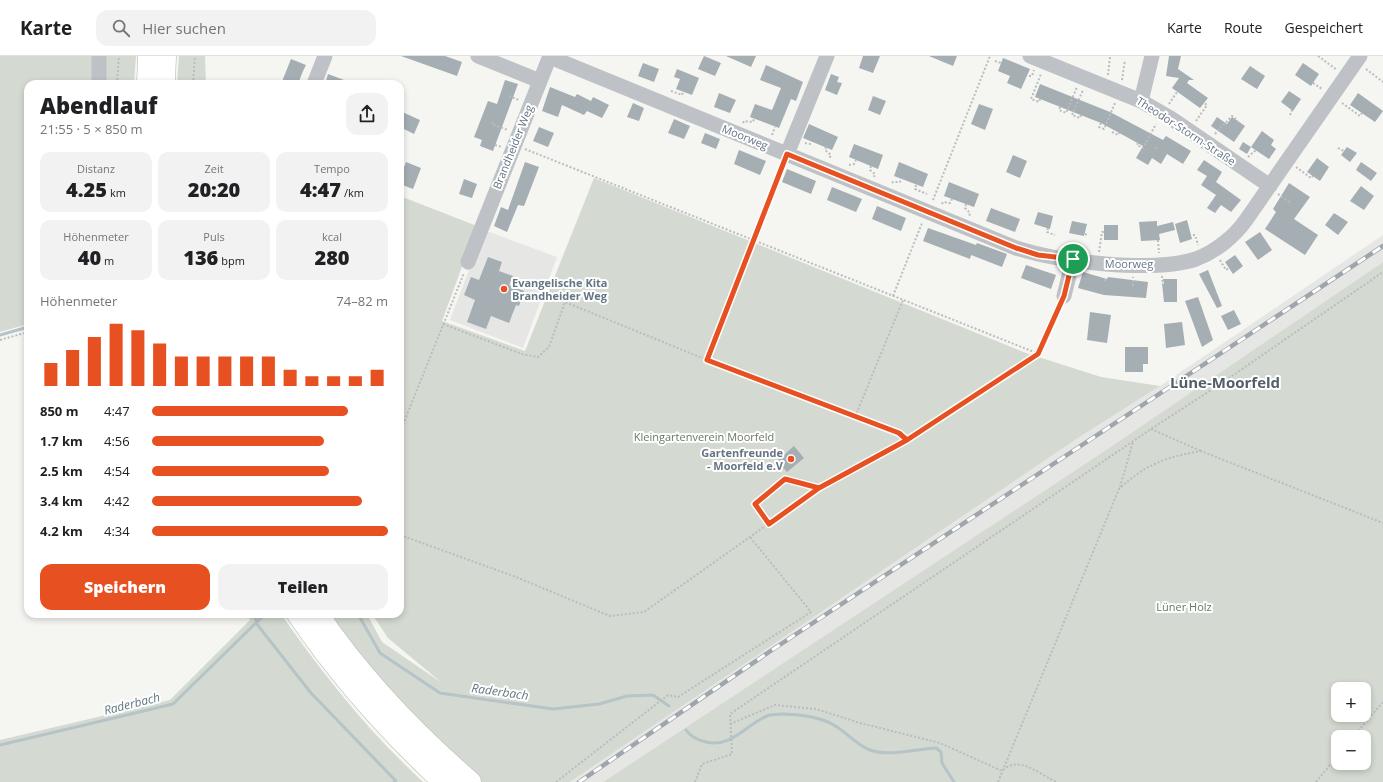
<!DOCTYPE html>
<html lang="de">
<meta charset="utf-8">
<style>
body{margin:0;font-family:"Open Sans",sans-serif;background:#f2f2f2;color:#202124;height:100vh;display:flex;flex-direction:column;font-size:15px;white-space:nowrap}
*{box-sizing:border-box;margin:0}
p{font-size:13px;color:#757577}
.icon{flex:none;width:22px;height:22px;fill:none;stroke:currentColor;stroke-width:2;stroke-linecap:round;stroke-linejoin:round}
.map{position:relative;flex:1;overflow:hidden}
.drawer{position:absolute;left:24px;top:24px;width:380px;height:538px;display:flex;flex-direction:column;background:#fff;border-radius:12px;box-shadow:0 2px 6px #0003}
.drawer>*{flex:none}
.controls{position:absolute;left:1331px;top:626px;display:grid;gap:8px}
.controls a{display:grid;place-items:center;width:40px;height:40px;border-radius:8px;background:#fff;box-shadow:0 2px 6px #0003;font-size:20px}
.pin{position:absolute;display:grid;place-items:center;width:34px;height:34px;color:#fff;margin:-17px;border:2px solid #fff;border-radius:50%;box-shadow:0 1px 4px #0007}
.round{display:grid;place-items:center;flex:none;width:42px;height:42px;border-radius:12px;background:#f2f2f2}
.headline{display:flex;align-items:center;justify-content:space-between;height:68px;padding:0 16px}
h1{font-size:22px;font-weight:800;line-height:30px}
.stats{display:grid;grid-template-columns:repeat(3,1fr);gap:6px;height:68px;padding:4px 16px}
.stats div{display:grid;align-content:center;border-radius:10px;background:#f2f2f2;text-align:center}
.stats b{font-size:20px;font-weight:800}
.stats small{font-size:11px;font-weight:400}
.stats p{font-size:11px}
.chart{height:112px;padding:8px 16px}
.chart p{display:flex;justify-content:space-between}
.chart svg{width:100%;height:72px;margin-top:4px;stroke:#e75020;stroke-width:6}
.primary-button{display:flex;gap:8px;margin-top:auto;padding:8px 16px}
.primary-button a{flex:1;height:46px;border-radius:12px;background:#e75020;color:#fff;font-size:16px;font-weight:800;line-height:46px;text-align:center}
.primary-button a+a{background:#f2f2f2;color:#202124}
ul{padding:0 16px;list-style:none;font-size:13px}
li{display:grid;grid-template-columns:64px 48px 1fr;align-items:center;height:30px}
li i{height:10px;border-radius:5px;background:#e75020}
header{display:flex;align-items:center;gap:24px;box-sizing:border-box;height:56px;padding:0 20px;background:#fff;border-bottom:1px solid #e0e0e0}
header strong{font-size:19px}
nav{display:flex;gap:22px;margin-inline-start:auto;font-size:14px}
.search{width:280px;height:36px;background:#f2f2f2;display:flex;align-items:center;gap:10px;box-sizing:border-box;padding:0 14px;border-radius:12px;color:#757577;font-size:15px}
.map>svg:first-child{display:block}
.built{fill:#e6e7e5}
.green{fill:#d4dad1;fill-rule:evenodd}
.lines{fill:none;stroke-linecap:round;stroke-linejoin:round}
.stream{stroke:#b6c3c7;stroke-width:3}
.building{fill:#a5aeb3}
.highway-casing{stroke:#b1b5b8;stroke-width:23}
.path{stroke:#babcbf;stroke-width:2;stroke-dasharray:2 2;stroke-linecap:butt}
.minor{stroke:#bec2c6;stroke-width:15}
.highway{stroke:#fff;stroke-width:22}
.rail-casing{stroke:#9fa6ab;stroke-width:4.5}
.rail{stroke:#fff;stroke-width:3;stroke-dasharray:9;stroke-linecap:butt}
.route-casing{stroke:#fff;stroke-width:8}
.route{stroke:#e75020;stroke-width:5}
.poi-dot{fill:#e75020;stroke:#fff;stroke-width:1.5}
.labels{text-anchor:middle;stroke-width:4;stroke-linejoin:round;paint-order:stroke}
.street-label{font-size:11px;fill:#647583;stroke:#fff}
.poi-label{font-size:11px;font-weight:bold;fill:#647583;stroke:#fff;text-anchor:start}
.park-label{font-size:11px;fill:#677a63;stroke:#fff}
.water-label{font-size:12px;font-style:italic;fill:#5f7780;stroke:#fff}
.district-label{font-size:15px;font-weight:bold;fill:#525e68;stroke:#fff}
</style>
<header>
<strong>Karte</strong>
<div class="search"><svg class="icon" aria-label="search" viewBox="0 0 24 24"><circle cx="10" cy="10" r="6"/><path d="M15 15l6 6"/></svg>Hier suchen</div>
<nav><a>Karte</a><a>Route</a><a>Gespeichert</a></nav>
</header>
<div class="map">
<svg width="1383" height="726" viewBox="0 0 1383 726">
<rect width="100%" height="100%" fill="#f5f5f1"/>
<path class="built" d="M484,174L557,201L523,292L450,264Z
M1383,179V206L1109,392L603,726H570L1078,382L1160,330Z"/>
<path class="green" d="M0,0H95L94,28H28V268L0,276Z
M104,0H136L134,28H102Z
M179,0H205L206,28H177Z
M594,122L1026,297L1101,321L1160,330L1078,382L570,726H482L449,701L355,602L327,558H367L382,586L442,627L388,582L372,558H400V140L477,170L442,265L525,295Z
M1383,206V726H603L1109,392ZM1338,633H1364V659H1338ZM1338,681H1364V707H1338Z
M248,558H281C323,619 369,676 423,726H0V684L170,644L250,564Z"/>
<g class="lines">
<path class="stream" d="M0,279L28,271
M253,558L257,566
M358,558L380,597L440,637L553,653L599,648L627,640L653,639L669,650
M256,567L311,637L396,725L394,726
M686,674C691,681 697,684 706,686C732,692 745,669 767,660C771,658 777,659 782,658C799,658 823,661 837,671C848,678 857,689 870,694C889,701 915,693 936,692L941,696L942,707L954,726
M0,689L173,648L261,562"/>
</g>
<path class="building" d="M401,0H445L462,6L457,20Z
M704,0L721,7L715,20L698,13Z
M726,0H756L751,11Z
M863,0H880L873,17L859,12Z
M929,0H957L953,10Z
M1169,0H1181L1178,13L1194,24H1189L1187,27L1208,42L1200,52L1172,32L1179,22L1166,20Z
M1003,2L1030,13L1021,33L1007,27L1010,20L998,15Z
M291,3L306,9L303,15L298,28H281Z
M643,7L659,13L654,26L638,20Z
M1303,7L1319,18L1311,30L1295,19Z
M766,9L803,26L796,45L791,43L779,72L750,61L755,48L772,54L781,32L760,24Z
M1250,10L1265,20L1257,33L1241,23Z
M677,13L699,22L692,39L676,33L680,23L674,21Z
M328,18L352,27V28H325Z
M831,18L839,21L837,26L842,27L837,39L825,34Z
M505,24L518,28L493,95L480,90L482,84L474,81L488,45L497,48Z
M1040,28L1110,56L1163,84L1166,80L1191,95L1183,108L1167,98L1161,108L1152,102L1148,109L1136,102L1143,90L1101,67L1035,41Z
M550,31L575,41L577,38L591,45L593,41L609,49L602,62L587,55L584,59L562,49L558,61L542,55Z
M1289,35L1301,43L1293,55L1281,46Z
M719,37L736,44L730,57L714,51Z
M1358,37L1383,55L1375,66L1350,49Z
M873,40L886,45L880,59L868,54Z
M633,47L644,52L639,65L627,61Z
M979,48L993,53L985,74L971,68Z
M400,55L420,64L414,78L400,71Z
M1217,61L1227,68L1232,61L1245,70L1234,86L1211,70Z
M674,63L690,70L684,83L668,77Z
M809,68L838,81L832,94L803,82Z
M539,71L554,77L548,91L533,85Z
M1262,75L1274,84L1271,89L1276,93L1269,103L1251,91Z
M705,77L720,83L716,93L701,87Z
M1243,86L1251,91L1247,98L1239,93Z
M854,88L883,99L878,113L849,101Z
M1347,91L1357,97L1350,106L1341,99Z
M739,94L766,105L760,119L734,108Z
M1013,99L1027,105L1020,122L1006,116Z
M1317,102L1329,111L1320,125L1307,116Z
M1204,104L1222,116L1216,126L1241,144L1231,156L1221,149L1215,157L1207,152L1216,139L1201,129L1207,120L1197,114Z
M406,106L421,112L413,133L400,128V122Z
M525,106L539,111L524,150L518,149L507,176L494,170L501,151L508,154Z
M899,106L928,118L923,131L894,120Z
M1361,106L1377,117L1371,125L1356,114Z
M787,113L816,125L811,138L782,126Z
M464,123L477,128L472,142L459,138Z
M949,126L979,138L974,151L944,140Z
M1289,127L1310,141L1294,163L1318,179L1305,199L1265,173L1276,156L1273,153Z
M1361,130L1374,140L1364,154L1350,145Z
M832,131L862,143L856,156L827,144Z
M877,150L906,162L901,175L872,163Z
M991,152L1020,163L1015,176L986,165Z
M1038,156L1053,160L1050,173L1034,168Z
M1334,157L1348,166L1338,179L1325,169Z
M1187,164L1192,183L1180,187L1175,168Z
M1072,165L1087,168L1084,180L1069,177Z
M1157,165V170L1173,166L1175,174L1159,178L1160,184L1141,185L1139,166Z
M1104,169H1118V184H1104Z
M928,172L976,189L977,187L1007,198L1002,211L971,199L970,203L923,185Z
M1260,176L1272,194L1258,204L1245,186Z
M1235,199L1243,210L1233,218L1225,206Z
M488,201L502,206L499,215L513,220L509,229L524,235L519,250L516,249L509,267L491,260L486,273L467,266L475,244L464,239L471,221L479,224Z
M1026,209L1056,219L1051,233L1021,222Z
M1208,214L1222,250L1217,252L1199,218Z
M1083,216L1107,223L1108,221L1148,226L1146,242L1104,239L1078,232Z
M1163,223H1177V246H1164L1162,227L1164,228Z
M1198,241L1213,284L1202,291L1185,245Z
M1234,254L1241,268L1228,274L1221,260Z
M1090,256L1111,259L1107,287L1087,284Z
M1182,266L1185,289L1166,292L1164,268Z
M1125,291H1148V308H1143V316H1125Z
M794,390L804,402L787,416L777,405Z"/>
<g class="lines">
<defs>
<path id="highway" d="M148,28L149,0
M164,28L165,0
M298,558C340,620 389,675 444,726
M317,558C360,621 412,676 470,726"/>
</defs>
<use href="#highway" class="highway-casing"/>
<path class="path" d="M1318,0L1337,14
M995,5L1001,7
M1366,13L1383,26
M1108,19L1110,1
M1029,20H1032L1034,14
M1122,24L1125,4
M1313,27L1322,33
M117,28L119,0
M193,28L195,0
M671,35L682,39L683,36
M509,40L519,44
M1040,43L1039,46L1031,43L1041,18
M1342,47L1360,60L1362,57
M1169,48L1177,36
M1060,51L1059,54L1066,57L1077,31
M1081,59L1080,62L1072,59L1083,34
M1290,59L1292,55L1291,54
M1196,65L1207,49L1204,47
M493,66L492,68L508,74
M743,67L744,65L753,66L754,63
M1101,67L1099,71L1104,73L1115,47
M1112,76L1118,79L1119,77
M1215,78L1232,60L1238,65
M772,79L775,71
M805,87L810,88L811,85
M1138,87L1137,89L1143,92L1156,68
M495,89L502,91
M826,91L825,94L831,99L829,103
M1155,91L1157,93
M1338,92L1344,95
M525,93L1039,298
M1248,101L1256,94
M849,109L854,108L856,104
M871,110L870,114L875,118L874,121
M1296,111L1311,122L1313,120
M892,127L893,126H900L901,123
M916,129L915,133L927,138
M1278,138L1289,146L1291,144
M933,144L990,0
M942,148L943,146L950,147L952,143
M966,148L965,152L970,157L969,161
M1048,172L1047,176L1055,179
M1085,178L1088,179
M1193,179H1195L1198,189
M1158,184L1159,197
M1099,196L1102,176H1104
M1220,204L1226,214L1229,212
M1162,220L1163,229
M1104,224H1106V226
M1133,230V221
M893,240L922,167
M443,268L522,298L538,301L549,291L565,246L707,304L899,377L907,384
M0,284L28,276
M707,304L783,109
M855,361L903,244
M1151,373L1201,395
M400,376L464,217
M1120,431L1133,386
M769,468L755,448L785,423L819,432
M400,479L516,521L610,560L644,556L819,432L907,384L1039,298L1060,250
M730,668L775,649L816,653L860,667L940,687L1002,715
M1353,681L1383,646
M1003,714C1021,699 1039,719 1057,726
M556,726L668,639L678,641L811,556L750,481
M695,726L702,708L732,698L730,658L1151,373L1219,329L1383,216
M998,726L1119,433C1146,408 1166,401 1201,395L1383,467
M1316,726L1338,699"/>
<path class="minor" d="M478,0L540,25
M1030,0L1141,45L1172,63L1270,130
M550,1L1016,192C1059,206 1153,217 1196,203C1215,196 1234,181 1246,164L1360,0
M99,28V0
M314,28L325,0
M1141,45L1152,0
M787,98L827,0
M468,206L550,0
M1064,240L1073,203"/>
<use href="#highway" class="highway"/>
<defs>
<path id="rail" d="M579,726L769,596L1383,190"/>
</defs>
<use href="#rail" class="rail-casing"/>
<use href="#rail" class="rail"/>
</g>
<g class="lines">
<defs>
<path id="route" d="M1073,203L1038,199L1016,192L787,98L707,304L899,377L907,384L819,432L769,468L755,448L785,423L819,432L907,384L1038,298L1064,240L1073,203"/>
</defs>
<use href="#route" class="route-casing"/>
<use href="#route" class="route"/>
</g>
<g class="poi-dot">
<circle cx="504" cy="233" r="4"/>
<circle cx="791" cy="403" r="4"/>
</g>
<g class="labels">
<g class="street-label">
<text transform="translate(1186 75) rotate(33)" y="4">Theodor-Storm-Straße</text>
<text transform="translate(745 81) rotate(22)" y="4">Moorweg</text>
<text transform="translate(513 91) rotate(-68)" y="4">Brandheider Weg</text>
<text x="1129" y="212">Moorweg</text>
</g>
<g class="poi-label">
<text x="512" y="231">Evangelische Kita<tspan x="512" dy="13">Brandheider Weg</tspan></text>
<text x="783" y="401" text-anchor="end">Gartenfreunde<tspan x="783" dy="13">- Moorfeld e.V</tspan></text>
</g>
<g class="park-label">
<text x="704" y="385">Kleingartenverein Moorfeld</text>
<text x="1184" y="555">Lüner Holz</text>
</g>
<g class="water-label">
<text transform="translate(500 636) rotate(8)" y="4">Raderbach</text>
<text transform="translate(132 648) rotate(-14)" y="4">Raderbach</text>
</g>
<g class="district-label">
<text x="1225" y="332">Lüne-Moorfeld</text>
</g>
</g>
</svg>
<div class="controls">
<a>+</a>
<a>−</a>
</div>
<div class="pin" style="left:1073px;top:203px;background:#1e9e55"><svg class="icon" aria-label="arrive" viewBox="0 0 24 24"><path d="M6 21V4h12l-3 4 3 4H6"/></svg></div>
<section class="drawer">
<div class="headline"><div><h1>Abendlauf</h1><p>21:55 · 5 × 850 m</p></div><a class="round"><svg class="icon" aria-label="share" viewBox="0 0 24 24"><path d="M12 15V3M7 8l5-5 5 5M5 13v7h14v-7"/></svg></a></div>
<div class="stats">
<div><p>Distanz</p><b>4.25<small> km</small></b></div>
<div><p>Zeit</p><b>20:20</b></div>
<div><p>Tempo</p><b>4:47<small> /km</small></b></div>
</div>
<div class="stats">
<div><p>Höhenmeter</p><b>40<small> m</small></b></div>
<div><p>Puls</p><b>136<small> bpm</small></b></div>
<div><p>kcal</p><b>280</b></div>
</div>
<div class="chart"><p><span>Höhenmeter</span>74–82 m</p>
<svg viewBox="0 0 160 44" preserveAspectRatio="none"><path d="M5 44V30M15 44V22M25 44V14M35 44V6M45 44V10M55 44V18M65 44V26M75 44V26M85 44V26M95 44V26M105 44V26M115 44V34M125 44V38M135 44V38M145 44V38M155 44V34"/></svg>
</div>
<ul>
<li><b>850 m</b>4:47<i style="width:83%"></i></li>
<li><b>1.7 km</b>4:56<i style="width:73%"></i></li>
<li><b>2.5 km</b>4:54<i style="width:75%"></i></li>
<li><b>3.4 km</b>4:42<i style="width:89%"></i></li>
<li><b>4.2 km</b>4:34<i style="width:100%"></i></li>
</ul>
<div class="primary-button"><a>Speichern</a><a>Teilen</a></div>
</section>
</div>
